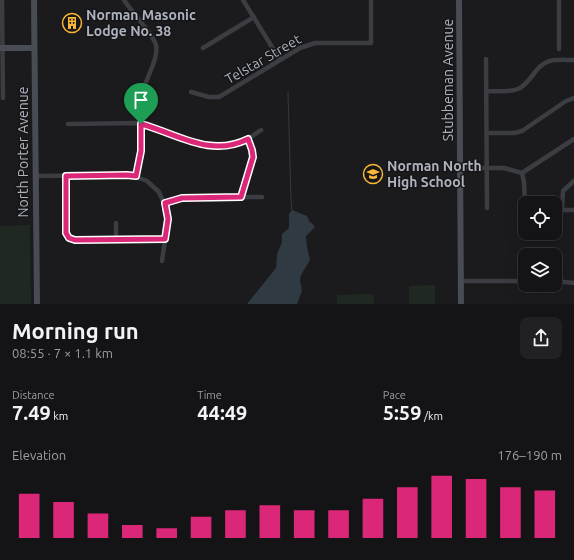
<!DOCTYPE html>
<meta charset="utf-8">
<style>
body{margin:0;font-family:Ubuntu,sans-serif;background:#212123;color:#f1f3f6;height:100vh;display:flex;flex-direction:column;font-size:15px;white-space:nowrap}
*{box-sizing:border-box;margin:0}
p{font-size:13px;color:#9d9ea1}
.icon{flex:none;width:22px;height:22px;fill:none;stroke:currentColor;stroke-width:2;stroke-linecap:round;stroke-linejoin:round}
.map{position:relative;height:304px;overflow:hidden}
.panel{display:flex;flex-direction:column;background:#141416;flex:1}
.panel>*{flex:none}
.fabs{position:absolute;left:518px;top:196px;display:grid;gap:8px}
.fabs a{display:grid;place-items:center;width:44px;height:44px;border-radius:8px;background:#141416;box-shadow:0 4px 16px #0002,0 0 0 1px #333335;font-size:20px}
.pin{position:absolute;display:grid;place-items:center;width:34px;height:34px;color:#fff;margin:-41px -17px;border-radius:50% 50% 50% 0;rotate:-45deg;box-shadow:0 0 4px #0007}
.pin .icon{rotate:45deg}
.round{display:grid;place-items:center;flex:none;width:42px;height:42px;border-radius:8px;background:#212123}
.overview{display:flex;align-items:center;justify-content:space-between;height:68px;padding:0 12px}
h1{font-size:22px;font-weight:700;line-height:30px}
.figures{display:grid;grid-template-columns:repeat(3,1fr);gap:6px;height:68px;padding:4px 12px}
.figures div{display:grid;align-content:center}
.figures b{font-size:20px;font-weight:700}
.figures small{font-size:11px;font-weight:400}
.figures p{font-size:11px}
.chart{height:112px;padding:8px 12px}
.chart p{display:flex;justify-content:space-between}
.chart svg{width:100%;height:72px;margin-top:4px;stroke:#db2777;stroke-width:6}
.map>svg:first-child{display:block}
.green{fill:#202921}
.water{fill:#303a42}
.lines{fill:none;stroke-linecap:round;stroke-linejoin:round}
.stream{stroke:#303a42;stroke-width:1}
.street{stroke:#3b3d42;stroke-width:4.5}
.secondary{stroke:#494c53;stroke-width:6}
.route-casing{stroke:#fff;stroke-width:8}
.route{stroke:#db2777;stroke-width:5}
.labels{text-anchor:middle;stroke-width:3;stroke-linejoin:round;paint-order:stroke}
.poi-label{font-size:14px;font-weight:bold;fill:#adb2bd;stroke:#161618;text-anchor:start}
.street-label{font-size:14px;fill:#adb2bd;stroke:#161618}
</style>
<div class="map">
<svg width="574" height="304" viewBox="0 0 574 304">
<rect width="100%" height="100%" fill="#1b1b1d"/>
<path class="green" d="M30,225L31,304H0V226Z
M435,285V304H409V286Z
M372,294L374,296V304H337V295Z"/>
<path class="water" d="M292,210L307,216L310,223L311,222L315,227L306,236L307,247L310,260L301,275L300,280L302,291L297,304H247L276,268L277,254L282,242V234L289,228V214Z"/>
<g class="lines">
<path class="stream" d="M288,92L291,200L292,211"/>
<path class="street" d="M2,0L3,98
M124,0C131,11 153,34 156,45C159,58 146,78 143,91C139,109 142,128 141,146C141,157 137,166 136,177
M243,0L280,60
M559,0V49
M203,48L254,17
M486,59L487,208
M486,91C496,91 510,93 520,88C525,85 529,80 533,75C545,57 555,60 574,60
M191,92L209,97H219L300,48L315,43H371V0
M68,124L137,123L203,145L215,147L226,146L237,144L248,139L261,130
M487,133H514L522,131L566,101L574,98
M460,168H504L522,173L574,139
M522,173L524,182L525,204
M35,176L131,175L147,181L159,192L166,208L168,219L162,261
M66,176V233L69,238L75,239H165
M241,197L253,157L252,150L248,139
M165,203L182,198L262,197
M555,210H574
M562,210L563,191L574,181
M116,239V223
M461,281H525
M555,281L574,283"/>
<path class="secondary" d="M34,0L37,304
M459,0L461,304
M0,48H34"/>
</g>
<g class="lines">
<defs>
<path id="route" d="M141,124C178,134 210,158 248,139L252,150L253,157L241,197L182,198L165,203L168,219L165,239L75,240L69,238L66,233V176L127,175L136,176L141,151Z"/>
</defs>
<use href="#route" class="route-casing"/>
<use href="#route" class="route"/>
</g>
<defs>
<symbol id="building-ring" viewBox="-11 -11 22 22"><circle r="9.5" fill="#161618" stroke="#fab736" stroke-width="1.5"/><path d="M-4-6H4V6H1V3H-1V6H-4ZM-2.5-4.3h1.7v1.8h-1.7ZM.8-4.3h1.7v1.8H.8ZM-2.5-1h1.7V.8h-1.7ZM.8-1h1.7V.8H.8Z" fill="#fab736"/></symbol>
<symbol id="school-ring" viewBox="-11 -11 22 22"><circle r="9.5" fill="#161618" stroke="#fab736" stroke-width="1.5"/><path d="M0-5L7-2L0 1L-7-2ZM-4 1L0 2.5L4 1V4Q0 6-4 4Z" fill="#fab736"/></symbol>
</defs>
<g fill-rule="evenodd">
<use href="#building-ring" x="61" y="12" width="22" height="22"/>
<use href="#school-ring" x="362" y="163" width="22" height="22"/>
</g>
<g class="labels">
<g class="poi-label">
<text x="86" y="20">Norman Masonic<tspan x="86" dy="16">Lodge No. 38</tspan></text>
<text x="387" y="171">Norman North<tspan x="387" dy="16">High School</tspan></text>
</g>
<g class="street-label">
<text transform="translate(263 59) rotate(-30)" y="5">Telstar Street</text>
<text transform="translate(448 80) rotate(-90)" y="5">Stubbeman Avenue</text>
<text transform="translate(23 152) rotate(-90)" y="5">North Porter Avenue</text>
</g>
</g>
</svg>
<div class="fabs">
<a><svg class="icon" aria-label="locate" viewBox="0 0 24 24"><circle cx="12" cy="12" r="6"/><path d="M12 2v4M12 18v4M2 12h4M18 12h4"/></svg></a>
<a><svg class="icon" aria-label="layers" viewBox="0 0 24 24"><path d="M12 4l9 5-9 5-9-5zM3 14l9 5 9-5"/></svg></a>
</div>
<div class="pin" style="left:141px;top:124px;background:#1e9e55"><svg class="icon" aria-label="arrive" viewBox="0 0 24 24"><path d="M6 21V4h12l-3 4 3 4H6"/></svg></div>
</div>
<section class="panel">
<div class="overview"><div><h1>Morning run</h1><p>08:55 · 7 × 1.1 km</p></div><a class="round"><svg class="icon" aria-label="share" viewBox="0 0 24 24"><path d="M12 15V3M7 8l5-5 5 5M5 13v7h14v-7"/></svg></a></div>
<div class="figures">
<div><p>Distance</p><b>7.49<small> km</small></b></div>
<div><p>Time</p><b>44:49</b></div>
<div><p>Pace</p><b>5:59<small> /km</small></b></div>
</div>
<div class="chart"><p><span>Elevation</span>176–190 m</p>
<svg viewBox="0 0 160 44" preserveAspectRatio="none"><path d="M5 44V17M15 44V22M25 44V29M35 44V36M45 44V38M55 44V31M65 44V27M75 44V24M85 44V27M95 44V27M105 44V20M115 44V13M125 44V6M135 44V8M145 44V13M155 44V15"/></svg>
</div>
</section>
